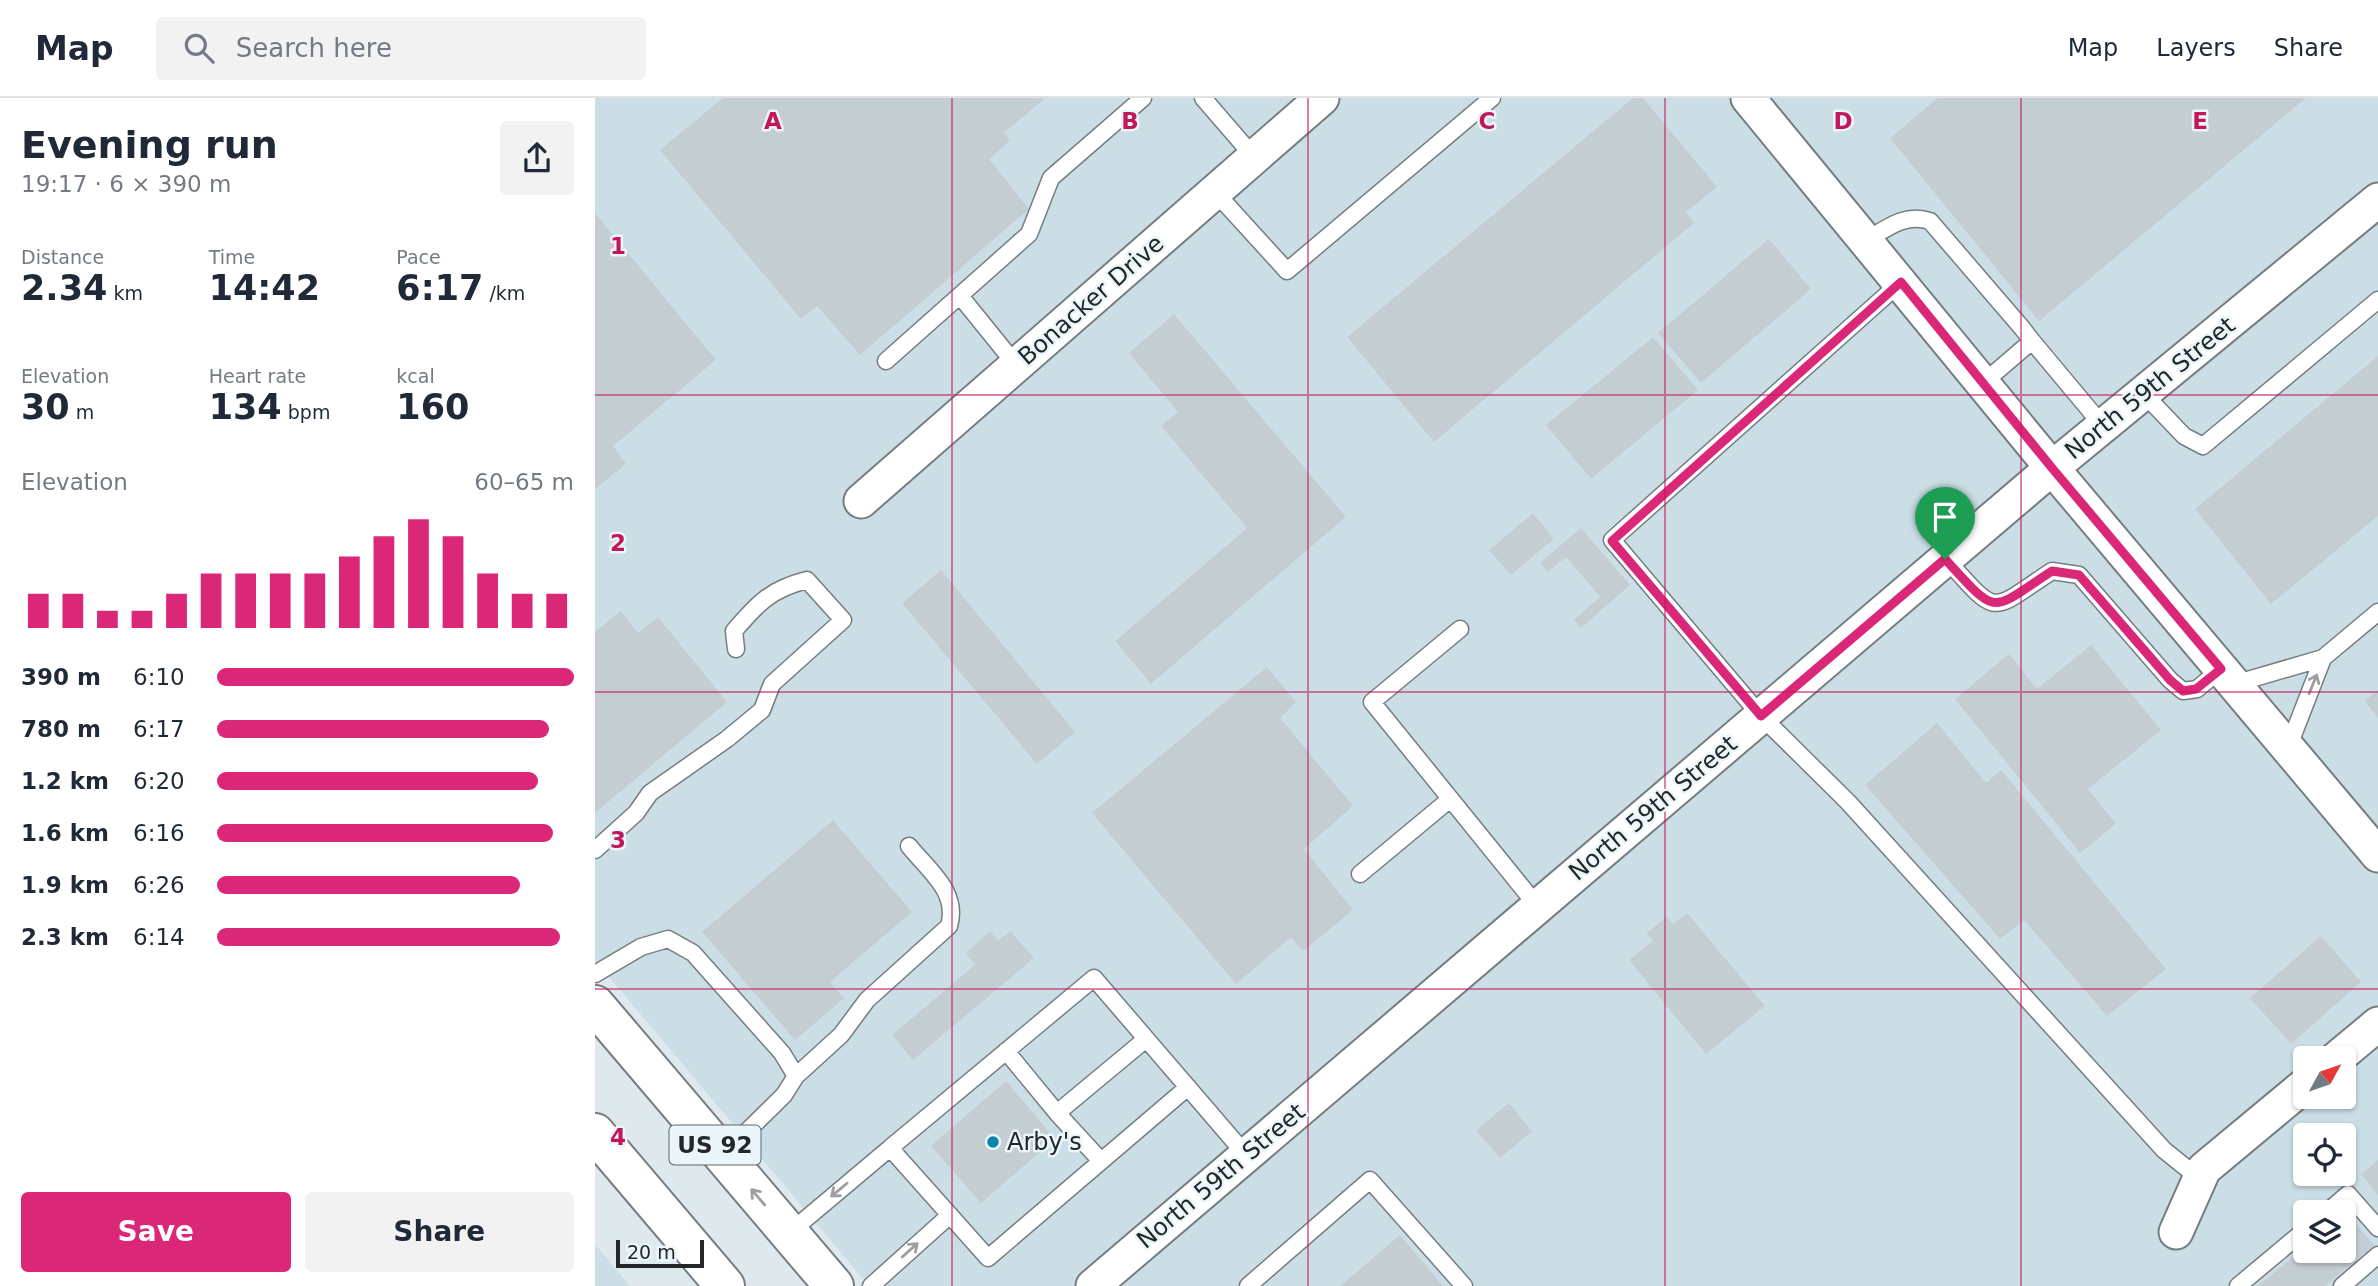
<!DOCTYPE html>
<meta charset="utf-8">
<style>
body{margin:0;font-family:"DejaVu Sans",sans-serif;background:#f2f2f3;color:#1f2937;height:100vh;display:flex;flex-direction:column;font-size:26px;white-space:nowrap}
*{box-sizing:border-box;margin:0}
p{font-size:23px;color:#747a83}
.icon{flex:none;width:38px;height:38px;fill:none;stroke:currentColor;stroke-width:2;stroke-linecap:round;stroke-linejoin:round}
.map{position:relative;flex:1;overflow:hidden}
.side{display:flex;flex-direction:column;background:#fff;width:595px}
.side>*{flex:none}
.needle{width:46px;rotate:50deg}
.controls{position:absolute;left:1698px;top:948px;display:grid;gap:14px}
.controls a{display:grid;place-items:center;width:63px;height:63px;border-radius:7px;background:#fff;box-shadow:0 2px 5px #0004;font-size:35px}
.scale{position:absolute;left:21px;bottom:18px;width:88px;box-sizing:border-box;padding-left:7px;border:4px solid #232729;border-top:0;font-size:19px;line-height:24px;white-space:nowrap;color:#232729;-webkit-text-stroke:5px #ebf6fa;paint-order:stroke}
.pin{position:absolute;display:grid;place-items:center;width:60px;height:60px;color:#fff;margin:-72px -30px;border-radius:50% 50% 50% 0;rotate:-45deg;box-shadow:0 0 7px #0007}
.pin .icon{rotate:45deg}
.round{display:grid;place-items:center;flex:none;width:74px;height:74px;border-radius:7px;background:#f2f2f3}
.summary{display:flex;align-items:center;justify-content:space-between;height:119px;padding:0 21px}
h1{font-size:38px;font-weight:700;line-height:52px}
.stats{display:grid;grid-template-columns:repeat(3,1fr);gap:10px;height:119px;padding:7px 21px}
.stats div{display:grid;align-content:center}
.stats b{font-size:35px;font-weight:700}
.stats small{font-size:19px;font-weight:400}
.stats p{font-size:19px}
.chart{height:196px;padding:14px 21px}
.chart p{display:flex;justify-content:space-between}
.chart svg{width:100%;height:126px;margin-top:7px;stroke:#db2777;stroke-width:6}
.button{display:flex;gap:14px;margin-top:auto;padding:14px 21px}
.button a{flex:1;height:80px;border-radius:7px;background:#db2777;color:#fff;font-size:28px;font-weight:700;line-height:80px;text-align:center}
.button a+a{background:#f2f2f3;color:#1f2937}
ul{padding:0 21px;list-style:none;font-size:23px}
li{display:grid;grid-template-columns:112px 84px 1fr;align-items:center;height:52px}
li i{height:18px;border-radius:9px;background:#db2777}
header{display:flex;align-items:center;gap:42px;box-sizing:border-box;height:98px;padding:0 35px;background:#fff;border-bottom:2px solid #e0e1e3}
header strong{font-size:33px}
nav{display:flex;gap:38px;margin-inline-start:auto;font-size:24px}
.search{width:490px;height:63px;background:#f2f2f3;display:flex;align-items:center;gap:18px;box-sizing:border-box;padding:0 24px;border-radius:7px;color:#747a83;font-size:26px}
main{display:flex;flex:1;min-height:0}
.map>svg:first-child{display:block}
.built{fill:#cbdee6;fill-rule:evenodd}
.building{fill:#c4ced2}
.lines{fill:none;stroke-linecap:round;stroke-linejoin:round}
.lane-casing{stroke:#747d81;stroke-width:19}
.street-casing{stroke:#747d81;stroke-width:37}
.primary-casing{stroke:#747d81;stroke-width:42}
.lane{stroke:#fff;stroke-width:16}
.street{stroke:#fff;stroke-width:33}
.primary{stroke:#fff;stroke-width:38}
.oneway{stroke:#9c9e9f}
.route-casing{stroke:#fff;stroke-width:14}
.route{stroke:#db2777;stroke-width:9}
.grid{fill:none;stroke:#c2185b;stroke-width:2;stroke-opacity:0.55}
.poi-dot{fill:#0886a9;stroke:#ebf6fa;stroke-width:2.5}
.labels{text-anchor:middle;stroke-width:5;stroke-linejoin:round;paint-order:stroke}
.shield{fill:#ebf6fa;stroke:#5f6568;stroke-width:2}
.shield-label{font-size:23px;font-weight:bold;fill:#232729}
.street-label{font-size:24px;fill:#232729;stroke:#ebf6fa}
.poi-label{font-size:24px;fill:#232729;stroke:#ebf6fa;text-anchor:start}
.grid-label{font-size:23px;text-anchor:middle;font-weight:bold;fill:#c2185b;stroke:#ebf6fa;stroke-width:5;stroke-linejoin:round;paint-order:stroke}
</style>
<header>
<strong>Map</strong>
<div class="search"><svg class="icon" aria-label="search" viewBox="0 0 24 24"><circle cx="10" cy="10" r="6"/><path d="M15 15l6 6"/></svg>Search here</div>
<nav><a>Map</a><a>Layers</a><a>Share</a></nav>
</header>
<main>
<section class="side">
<div class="summary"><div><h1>Evening run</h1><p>19:17 · 6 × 390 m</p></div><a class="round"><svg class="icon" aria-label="share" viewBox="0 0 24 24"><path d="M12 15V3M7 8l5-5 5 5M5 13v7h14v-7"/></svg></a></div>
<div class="stats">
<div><p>Distance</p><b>2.34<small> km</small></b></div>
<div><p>Time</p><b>14:42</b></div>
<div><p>Pace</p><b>6:17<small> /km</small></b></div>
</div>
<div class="stats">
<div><p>Elevation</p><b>30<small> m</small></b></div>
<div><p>Heart rate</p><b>134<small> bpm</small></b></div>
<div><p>kcal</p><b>160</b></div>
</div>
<div class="chart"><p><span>Elevation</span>60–65 m</p>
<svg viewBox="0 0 160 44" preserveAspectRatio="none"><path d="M5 44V32M15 44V32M25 44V38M35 44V38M45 44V32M55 44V25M65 44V25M75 44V25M85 44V25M95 44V19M105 44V12M115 44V6M125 44V12M135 44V25M145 44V32M155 44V32"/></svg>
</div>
<ul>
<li><b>390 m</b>6:10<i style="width:100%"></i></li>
<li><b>780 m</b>6:17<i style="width:93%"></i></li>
<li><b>1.2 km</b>6:20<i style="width:90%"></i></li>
<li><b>1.6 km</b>6:16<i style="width:94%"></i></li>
<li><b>1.9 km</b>6:26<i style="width:85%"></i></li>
<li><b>2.3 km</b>6:14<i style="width:96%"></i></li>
</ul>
<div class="button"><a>Save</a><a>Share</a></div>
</section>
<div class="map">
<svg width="1783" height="1188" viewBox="0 0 1783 1188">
<rect width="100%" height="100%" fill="#dee8ed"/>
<path class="built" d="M0,0H1783V1188H274L0,862ZM1710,961H1748V999H1710ZM1710,1038H1748V1076H1710ZM1710,1115H1748V1153H1710Z
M0,1146L35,1188H0Z"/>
<path class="building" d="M128,0H450L409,35L415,43L394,61L434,111L265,257L222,208L206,221L65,52Z
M1038,0H1048L1122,89L1091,114L1099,125L839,344L752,239Z
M1343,0H1711L1444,223L1295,40Z
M0,115L121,262L18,348L31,366L0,391Z
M1174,141L1216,191L1106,285L1063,235Z
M579,216L751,419L556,586L520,543L652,430L566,328L583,314L534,255Z
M1058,239L1103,292L996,381L951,327Z
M1783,258V418L1676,506L1600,411Z
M938,415L959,441L916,477L894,452Z
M986,430L1035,487L986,530L979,522L1005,499L971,459L953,474L945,465Z
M346,472L480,634L442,666L307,505Z
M26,513L43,535L63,519L132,604L0,715V534Z
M1496,547L1566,632L1493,691L1521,726L1485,755L1360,601L1414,556L1442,591Z
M672,569L701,604L685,620L758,708L709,751L758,812L708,853L696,839L641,886L497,715Z
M1783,592V620L1770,603Z
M1342,625L1391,685L1406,672L1571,871L1512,918L1429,822L1405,841L1270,687Z
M238,722L317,814L235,884L249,900L200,942L107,834Z
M1092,815L1170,908L1111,956L1034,862L1058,843L1051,835L1072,819L1078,826Z
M395,833L403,843L415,833L439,860L318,962L297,937L380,867L371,855Z
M1726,838L1766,884L1696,946L1655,900Z
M411,983L460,1041L386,1105L336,1048Z
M914,1005L937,1033L905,1060L881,1032Z
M1783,1062V1097L1766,1076Z
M1752,1115L1779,1147L1730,1188H1663L1710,1149V1153H1748V1117Z
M805,1137L848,1188H745Z"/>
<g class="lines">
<defs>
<path id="lane" d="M608,0L659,59
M620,94L692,173L897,0
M1272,142C1292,130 1310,115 1335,123L1427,230L1437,243L1388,285
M1306,184L1017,442L1166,618L1253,704L1569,1052L1605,1081
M366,199L421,267
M1437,243L1508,328
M291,263L434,136L456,80L548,0
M1548,295L1589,338L1608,348L1783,202
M1351,461C1405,521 1394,514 1457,473L1484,477L1575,582L1588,593L1602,591L1626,571
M865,531L777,604L943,809
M1728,560L1783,514
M1639,586L1728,560L1693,650
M0,752L41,715L55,695L132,641L167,612L177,586L248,522L212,482C176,491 163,505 139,533L141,551
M765,776L854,702
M0,876L46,849L73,841L98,855L187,955L201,978L189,997L128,1057
M411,953L462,1015
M201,978L246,937L272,902L354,828C364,794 334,773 314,748
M593,989L393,1160L295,1050L499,880L651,1057
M506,1063L462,1015L551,941
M1731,1115L1753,1096L1783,1130
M194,1135L295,1050
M276,1188L355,1117
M653,1188L775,1082L869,1188
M1643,1188L1710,1132
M1747,1188L1783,1157"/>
<path id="street" d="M1153,0L1457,370L1783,757
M266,403L727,0
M1741,961L1783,926
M1581,1134L1609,1071L1710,987
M498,1188L1457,370L1783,102"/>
<path id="primary" d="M0,907L239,1188
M0,1035L130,1188"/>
</defs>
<use href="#lane" class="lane-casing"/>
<use href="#street" class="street-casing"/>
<use href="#primary" class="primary-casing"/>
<use href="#lane" class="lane"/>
<use href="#street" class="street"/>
<use href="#primary" class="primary"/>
</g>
<defs><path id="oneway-shaft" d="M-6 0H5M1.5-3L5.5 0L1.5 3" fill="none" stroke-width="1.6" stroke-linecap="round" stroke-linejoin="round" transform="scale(1.75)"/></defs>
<g class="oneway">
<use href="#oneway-shaft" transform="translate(1718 586) rotate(-68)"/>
<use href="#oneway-shaft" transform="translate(244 1092) rotate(140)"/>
<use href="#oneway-shaft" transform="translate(163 1099) rotate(-130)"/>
<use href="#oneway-shaft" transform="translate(315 1152) rotate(-42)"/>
</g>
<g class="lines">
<defs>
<path id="route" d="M1306,184L1457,370L1626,571L1601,591L1588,593L1575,582L1484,477L1457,473C1394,514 1404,520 1350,461L1166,618L1017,443Z"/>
</defs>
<use href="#route" class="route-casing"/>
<use href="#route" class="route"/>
</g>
<path class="grid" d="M357,0V1188M713,0V1188M1070,0V1188M1426,0V1188M0,297H1783M0,594H1783M0,891H1783"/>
<circle class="poi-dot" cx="398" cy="1044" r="7"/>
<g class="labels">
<rect class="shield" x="74.5" y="1027.5" width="91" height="39" rx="5"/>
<g class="shield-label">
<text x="120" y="1055">US 92</text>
</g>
<g class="street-label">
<text transform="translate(496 202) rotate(-41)" y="8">Bonacker Drive</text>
<text transform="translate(1555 290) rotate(-39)" y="8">North 59th Street</text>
<text transform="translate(1058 710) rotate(-40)" y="8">North 59th Street</text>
<text transform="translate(626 1078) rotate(-40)" y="8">North 59th Street</text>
</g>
<g class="poi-label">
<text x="412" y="1052">Arby's</text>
</g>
</g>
<g class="grid-label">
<text x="178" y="31">A</text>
<text x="535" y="31">B</text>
<text x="892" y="31">C</text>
<text x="1248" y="31">D</text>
<text x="1605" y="31">E</text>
<text x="23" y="156">1</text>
<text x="23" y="453">2</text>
<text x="23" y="750">3</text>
<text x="23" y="1047">4</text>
</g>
</svg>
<div class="controls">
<a><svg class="needle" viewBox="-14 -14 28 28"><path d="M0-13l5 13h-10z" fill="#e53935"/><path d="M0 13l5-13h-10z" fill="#747a83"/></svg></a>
<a><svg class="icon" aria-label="locate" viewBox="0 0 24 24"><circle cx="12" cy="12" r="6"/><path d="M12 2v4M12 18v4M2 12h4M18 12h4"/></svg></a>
<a><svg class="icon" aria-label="layers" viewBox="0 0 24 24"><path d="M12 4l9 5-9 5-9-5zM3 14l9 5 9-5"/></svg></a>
</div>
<div class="scale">20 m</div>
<div class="pin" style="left:1350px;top:461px;background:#1e9e55"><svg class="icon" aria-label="arrive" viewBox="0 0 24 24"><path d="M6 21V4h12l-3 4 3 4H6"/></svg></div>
</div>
</main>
